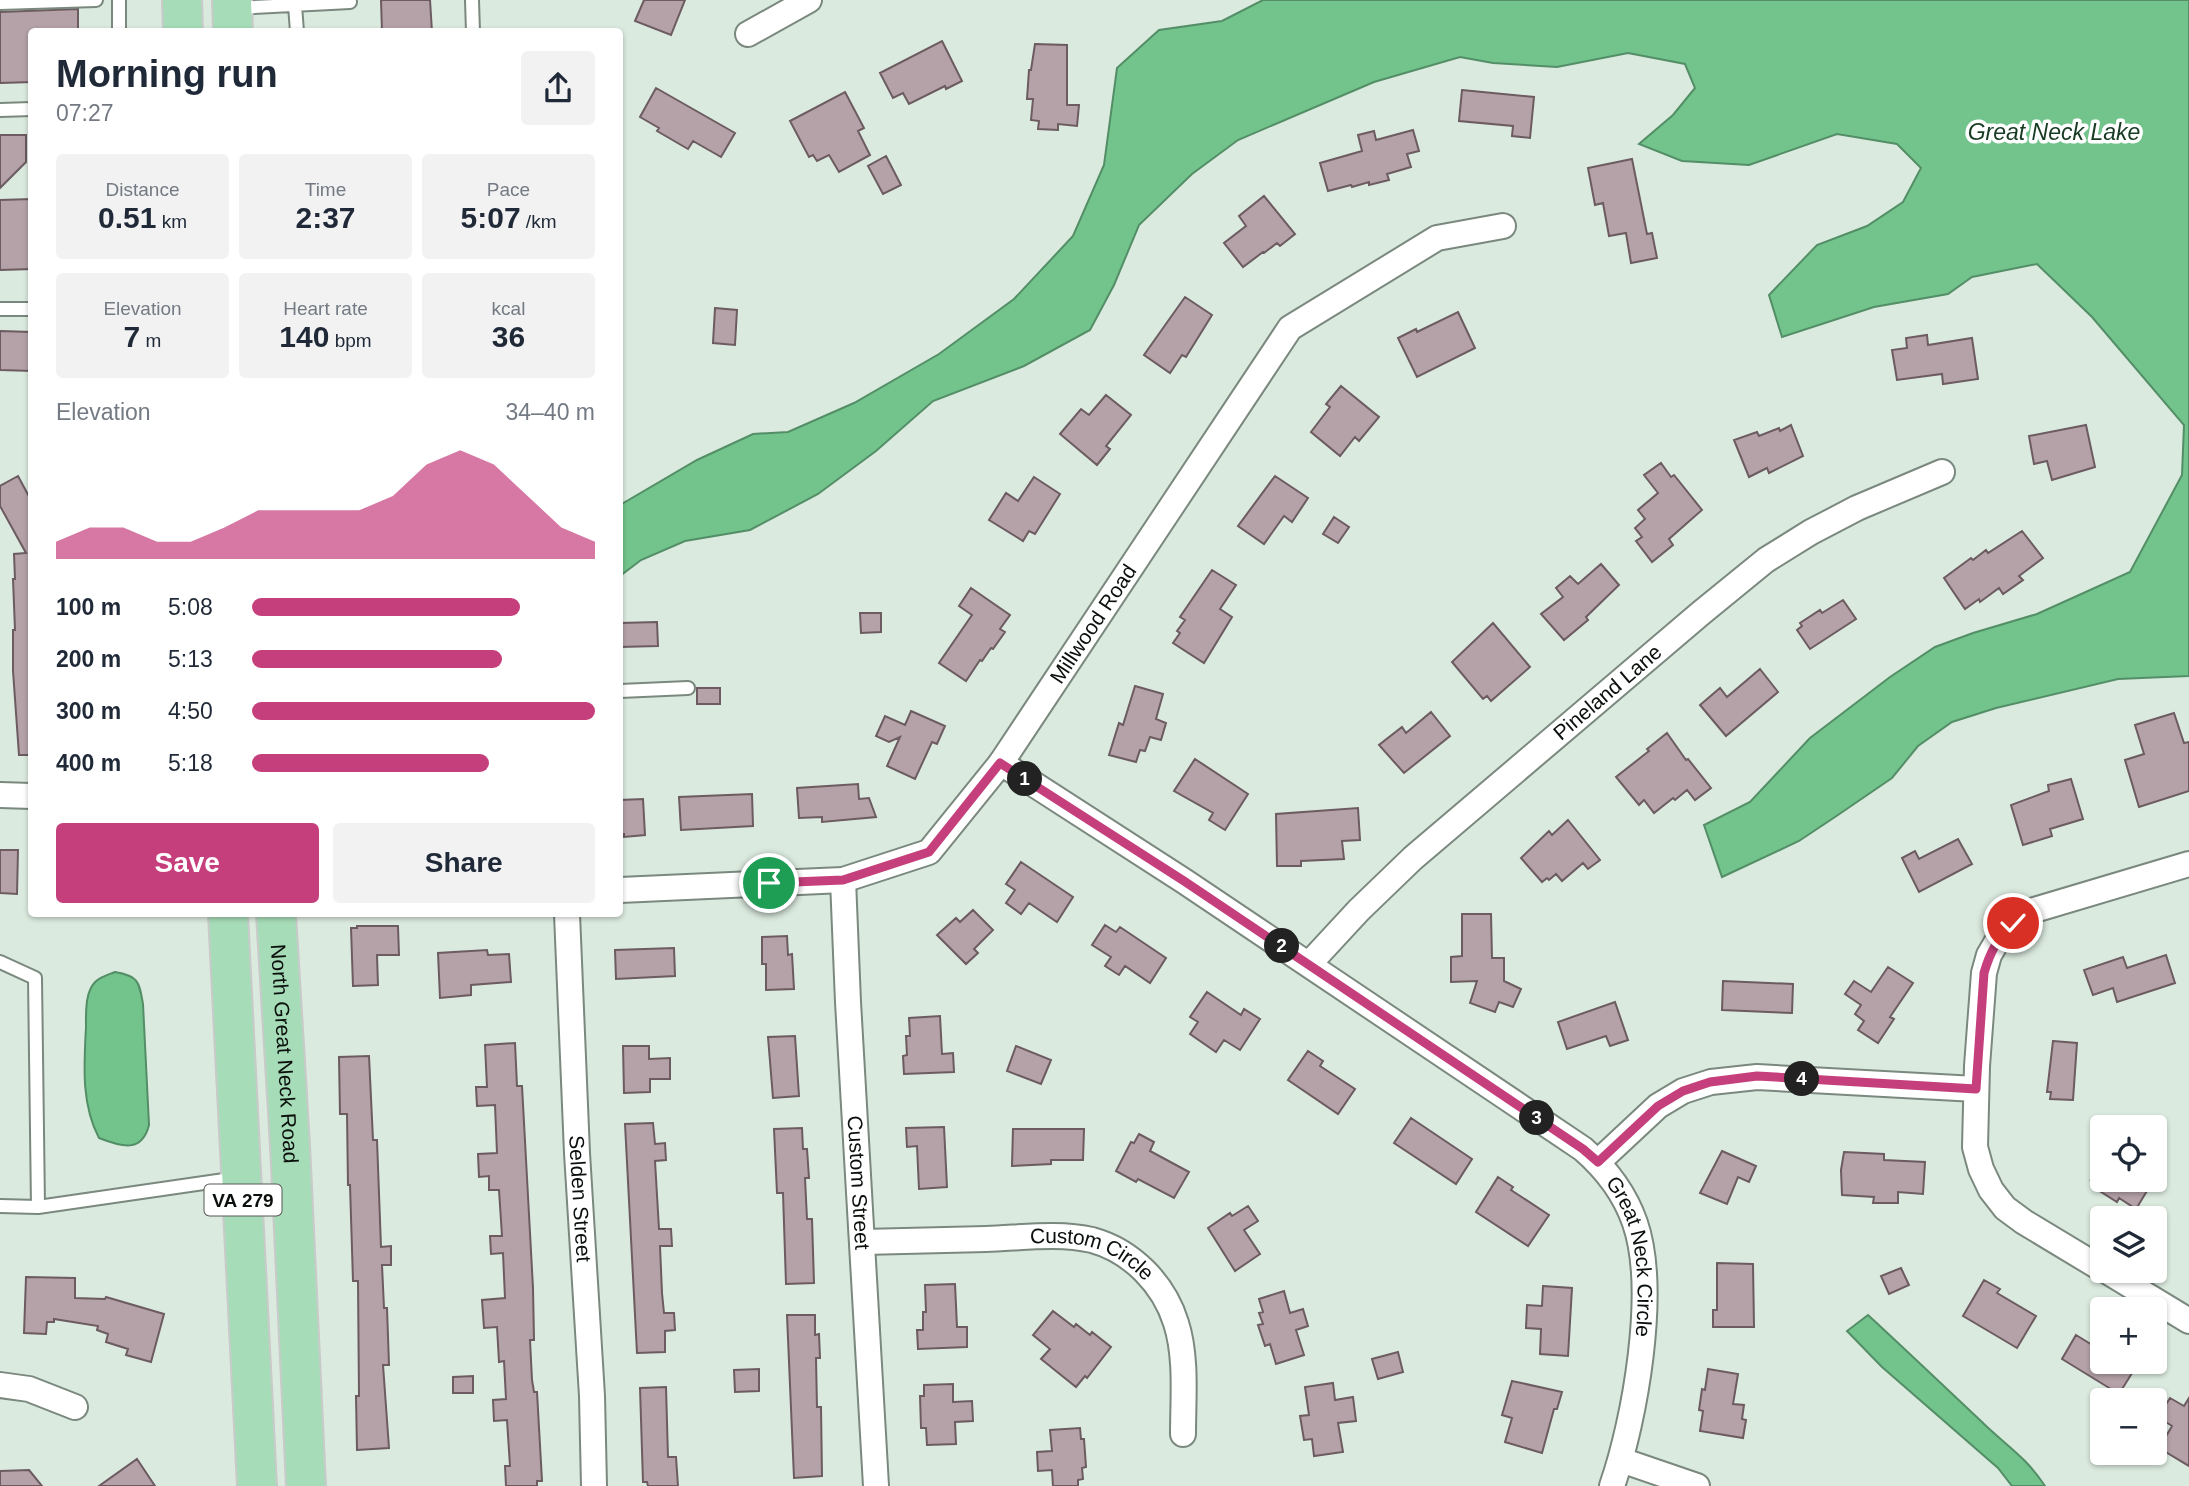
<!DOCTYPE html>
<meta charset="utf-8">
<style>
body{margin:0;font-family:Arial,sans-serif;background:#f2f2f3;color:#1f2937;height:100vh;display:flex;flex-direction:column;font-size:26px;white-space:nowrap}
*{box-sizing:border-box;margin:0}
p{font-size:23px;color:#747a83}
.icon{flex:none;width:38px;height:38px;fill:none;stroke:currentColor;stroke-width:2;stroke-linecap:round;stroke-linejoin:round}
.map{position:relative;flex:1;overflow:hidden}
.side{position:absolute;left:28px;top:28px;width:595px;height:889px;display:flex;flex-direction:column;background:#fff;border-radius:7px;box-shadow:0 2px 5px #0004}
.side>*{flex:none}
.tools{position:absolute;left:2090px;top:1115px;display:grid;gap:14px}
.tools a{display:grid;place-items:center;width:77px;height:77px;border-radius:7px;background:#fff;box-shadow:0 2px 5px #0004;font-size:35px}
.pin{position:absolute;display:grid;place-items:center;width:60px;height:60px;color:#fff;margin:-30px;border:4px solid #fff;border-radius:50%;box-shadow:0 2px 7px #0007}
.km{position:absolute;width:35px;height:35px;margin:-18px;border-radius:50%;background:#222;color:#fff;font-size:19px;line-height:35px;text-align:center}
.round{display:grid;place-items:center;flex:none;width:74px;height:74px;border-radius:7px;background:#f2f2f3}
.head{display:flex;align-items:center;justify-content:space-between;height:119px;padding:0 28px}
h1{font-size:38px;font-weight:700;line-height:52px}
.figures{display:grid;grid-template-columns:repeat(3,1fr);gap:10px;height:119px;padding:7px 28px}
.figures div{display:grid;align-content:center;border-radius:7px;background:#f2f2f3;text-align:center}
.figures b{font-size:30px;font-weight:700}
.figures small{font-size:19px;font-weight:400}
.figures p{font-size:19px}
.chart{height:196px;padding:14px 28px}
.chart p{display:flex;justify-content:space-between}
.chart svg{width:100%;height:126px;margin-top:7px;fill:#c63f7d;opacity:.7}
.cta{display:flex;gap:14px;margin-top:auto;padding:14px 28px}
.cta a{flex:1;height:80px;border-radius:7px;background:#c63f7d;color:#fff;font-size:28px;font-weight:700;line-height:80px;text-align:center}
.cta a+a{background:#f2f2f3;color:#1f2937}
ul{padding:0 28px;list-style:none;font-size:23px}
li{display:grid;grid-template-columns:112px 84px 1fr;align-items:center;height:52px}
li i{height:18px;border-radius:9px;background:#c63f7d}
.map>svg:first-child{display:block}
.water{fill:#72c48c;stroke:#538e66;stroke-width:2}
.building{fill:#b4a2a8;stroke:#6c5b61;stroke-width:2}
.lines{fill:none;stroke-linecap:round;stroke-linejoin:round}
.lane-casing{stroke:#7a887e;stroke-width:16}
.street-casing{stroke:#7a887e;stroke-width:28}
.primary-casing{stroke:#c9caca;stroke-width:42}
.lane{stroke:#fff;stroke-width:12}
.street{stroke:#fff;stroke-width:24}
.primary{stroke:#a6dcb8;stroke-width:38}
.route-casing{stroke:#fff;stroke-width:14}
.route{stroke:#c63f7d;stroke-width:9}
.labels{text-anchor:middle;stroke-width:7;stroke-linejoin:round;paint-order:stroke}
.shield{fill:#fff;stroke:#545855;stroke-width:2}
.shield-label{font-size:19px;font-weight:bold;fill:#0b100c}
.street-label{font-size:21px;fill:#0b100c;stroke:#fff}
.water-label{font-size:23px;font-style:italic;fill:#183b24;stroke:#fff}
</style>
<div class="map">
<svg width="2189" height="1486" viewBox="0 0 2189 1486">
<rect width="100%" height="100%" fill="#dbeadf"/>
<path class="water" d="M1263,0H2189V676L2118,679L1996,708L1952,722L1918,746L1892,778L1835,817L1799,841L1722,877L1704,825L1750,802L1810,738L1890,677L1935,647L1973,633L2037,614L2130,572L2182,475L2184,425L2092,317L2037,264L1972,277L1948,294L1874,307L1782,337L1769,295L1817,245L1867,226L1903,202L1921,168L1897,144L1837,134L1749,165L1682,161L1639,144L1673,115L1695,88L1685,64L1628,53L1557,67L1493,63L1460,57L1374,82L1238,140L1192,174L1139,225L1114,285L1090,330L1024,366L933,401L876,451L818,494L750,530L685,541L641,560L620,576V505L697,460L753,434L788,432L854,403L939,354L1014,299L1073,236L1104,165L1117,68L1159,30L1222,21Z
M115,972C139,976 139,982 143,1004L149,1125C142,1153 122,1147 99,1138C81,1104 84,1065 86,1027C86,1016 85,1000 90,990C95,978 105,976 115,972Z
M1868,1315C1907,1351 1946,1388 1984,1424C2008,1447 2026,1457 2045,1486H2012L1998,1468L1882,1367L1847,1331Z"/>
<path class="building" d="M381,0H430L432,32H382Z
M644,0H685L671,35L635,21Z
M78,9V32H32V82L0,83V12Z
M942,41L962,81L946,89L945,86L909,104L903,93L893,98L880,73Z
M1035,44L1067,45V105H1079L1077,126L1058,124V130L1038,129L1039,121L1031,120L1033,99H1027L1029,70H1031Z
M656,88L735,133L721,157L693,141L688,149L657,131L659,128L640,117Z
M1462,90L1534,97L1530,138L1512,136L1513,126L1459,121Z
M845,92L864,128L858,131L870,155L839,172L829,155L817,161L813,155L809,157L790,121Z
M1413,130L1419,151L1407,154L1411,167L1387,174L1389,180L1369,185V182L1352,187L1351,185L1328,191L1320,163L1362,151L1358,135L1374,131L1376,140Z
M0,135H26V162L0,188Z
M886,156L901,185L883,194L868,166Z
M1632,159L1647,234L1652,233L1657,258L1631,263L1626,233L1609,236L1603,203L1595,205L1588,168Z
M1264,196L1295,234L1280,246L1277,243L1264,253L1263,252L1243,267L1224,243L1246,226L1239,216Z
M32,199V269L0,270V200Z
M1185,297L1212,315L1186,357L1182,355L1170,373L1144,355Z
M715,308L737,310L735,345L713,343Z
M1458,312L1475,348L1417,377L1398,338L1416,329L1417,332Z
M0,331L32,332V371L0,370Z
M1927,335L1928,345L1972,338L1978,379L1943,384L1942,374L1897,380L1892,350L1907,348L1906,338Z
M1341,386L1379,417L1359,441L1355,437L1340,456L1311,432L1330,407L1326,404Z
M1106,395L1131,415L1106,446L1110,449L1097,465L1060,434L1081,409L1089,415Z
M1791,425L1803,456L1769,473L1767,468L1749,477L1734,440L1757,432L1759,436L1779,428L1780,431Z
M2086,425L2095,467L2052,480L2047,461L2034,464L2029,436Z
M1661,463L1671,477L1674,475L1702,510L1669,539L1673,545L1652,562L1636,541L1642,537L1635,528L1645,519L1638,510L1658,493L1644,475Z
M18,476L32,502V755H19L13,671V630H15L13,579H15L14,554L26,553L0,506V486Z
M1275,476L1308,498L1292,522L1284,516L1264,544L1238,526Z
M1034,477L1060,494L1035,534L1029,531L1023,541L989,520L1006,493L1018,501Z
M1334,517L1349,527L1338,543L1323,534Z
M2022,531L2043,558L2019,576L2023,580L2003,594L1999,588L1980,602L1979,599L1965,609L1944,578L1971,558L1973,560L1986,550L1988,553Z
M1601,564L1619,585L1586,617L1588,620L1564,640L1541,614L1563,597L1556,588L1570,576L1578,584Z
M1212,570L1236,585L1220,609L1232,617L1204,663L1173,643L1180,633L1177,631L1185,620L1180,617Z
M971,588L1010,615L1000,629L1005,632L993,649L991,648L982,661L980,660L966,681L939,663L972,615L959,606Z
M1843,600L1856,619L1810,649L1797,630L1802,626L1800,623L1820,610L1822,613Z
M860,613H881V632L861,633Z
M657,622L658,646L620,647V623Z
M1493,623L1530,667L1491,701L1487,696L1483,699L1452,662Z
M1760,669L1778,692L1726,736L1700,705L1720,688L1727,697Z
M1135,686L1163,694L1156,719L1166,723L1161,740L1150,737L1145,751L1140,750L1136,762L1109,755L1119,723L1123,725Z
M697,688H720V704H697Z
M911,711L945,726L937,744L932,742L915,779L887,766L900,737L889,742L876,736L885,716L905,725Z
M1431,712L1450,736L1404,773L1379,745L1402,727L1406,733Z
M2174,713L2184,743L2189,742V791L2139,807L2125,760L2144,754L2135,725Z
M1667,733L1686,760L1688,759L1711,788L1695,800L1687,790L1675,800L1673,798L1654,813L1644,800L1639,805L1616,777L1649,751L1647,749Z
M1195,759L1248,794L1225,830L1209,820L1213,813L1174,791Z
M2071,779L2083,819L2050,829L2052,836L2023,845L2011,805L2049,791L2048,785Z
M858,784L859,799L869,798L876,817L822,822V817L799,818L797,788Z
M752,794L753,826L681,830L679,797Z
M643,799L645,835L624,837V834H620V800Z
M1358,808L1360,840L1342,841L1344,859L1301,861V866H1277L1276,814Z
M1568,820L1600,860L1588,869L1583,863L1562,881L1556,874L1549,880L1547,878L1542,882L1521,858L1549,831L1552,835Z
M1958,839L1972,864L1919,892L1902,858L1915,851L1919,859Z
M0,850H18L17,894L0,893Z
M1021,862L1073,897L1057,922L1029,903L1021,914L1006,903L1015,890L1006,884Z
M973,910L993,930L974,949L978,953L966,964L937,935L956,918L960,922Z
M1462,914H1491L1492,958H1504V981L1521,989L1513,1007L1499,1002L1495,1012L1470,1003L1477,981L1451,982V957L1462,956Z
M1105,925L1116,932L1120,927L1166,958L1150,983L1125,966L1119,975L1105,966L1111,957L1092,945Z
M357,926H398L399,955H377L378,985L353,986L351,928H357Z
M787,936L788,955L792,954L794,989L766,990V964H762V937Z
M674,948L675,976L616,979L615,950Z
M487,950L488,955L509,954L511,982L471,985V995L440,998L438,953Z
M2166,955L2175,983L2117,1002L2113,988L2093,995L2084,970L2123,957L2127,968Z
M1888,967L1913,983L1890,1017L1894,1019L1878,1043L1858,1030L1864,1021L1855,1014L1861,1005L1845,994L1854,981L1871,992Z
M1723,981L1793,984L1792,1013L1722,1010Z
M1207,992L1241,1015L1244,1009L1260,1019L1240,1050L1224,1040L1216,1052L1190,1034L1198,1022L1190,1017Z
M1615,1002L1628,1040L1610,1046L1606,1036L1567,1049L1558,1022Z
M940,1016L942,1054L953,1053L954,1072L904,1074L903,1056L907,1055L906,1036H910L909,1018Z
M795,1036L799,1096L773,1098L768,1037Z
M2053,1041L2077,1043L2073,1100L2050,1099L2051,1092H2047Z
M515,1043L517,1086H522L533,1288L534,1340H530L532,1380L534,1392H537L542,1481H537V1486H506L505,1466H510L507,1420L494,1421L493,1400L506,1399L504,1361L499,1362L497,1327L484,1328L482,1300L505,1298L503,1253L491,1254L490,1236H502L499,1190H489V1176L479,1177L478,1154L497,1153L495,1105L477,1106L476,1087H487L485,1045Z
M623,1046H649V1059L670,1058V1079H650V1092L624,1093Z
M1016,1046L1051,1060L1041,1084L1007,1071Z
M1308,1051L1323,1061L1320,1066L1355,1089L1338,1114L1288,1080Z
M369,1056L373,1140H377L381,1247L391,1246V1265H382L384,1308H387L389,1365H383L389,1448L357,1450L356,1396H359L358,1281H353L350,1185H348L347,1114H340L339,1057Z
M1411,1118L1472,1159L1456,1184L1394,1143Z
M653,1123L655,1144L665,1143L666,1160L655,1161L659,1229H671L672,1246H660L662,1293L664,1313H674L675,1330L665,1331V1352L637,1353L625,1124Z
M944,1127L947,1187L919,1189L917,1146L907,1147L906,1128Z
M802,1128L803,1149H807L809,1178H805L807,1219H812L814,1283L786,1284L783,1193H777L774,1129Z
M1013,1129H1084L1083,1160H1051V1164L1012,1166Z
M1139,1134L1154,1142L1150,1151L1189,1172L1174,1198L1138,1179L1136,1182L1116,1171L1131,1142L1134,1143Z
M1722,1151L1756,1166L1749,1182L1738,1177L1727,1204L1700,1193Z
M1844,1152L1884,1154V1160L1925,1162L1923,1194L1898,1192V1203H1873L1874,1197L1842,1195L1841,1170Z
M1498,1177L1513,1187L1511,1190L1549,1215L1528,1246L1476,1212Z
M2090,1180H2139L2150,1186L2136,1209L2119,1198L2117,1202L2098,1190L2101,1186Z
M1248,1206L1258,1221L1244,1230L1260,1254L1235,1271L1208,1228L1230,1213L1232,1216Z
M1717,1263L1753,1264L1754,1327H1713V1310H1717Z
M1901,1268L1909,1285L1889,1294L1881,1276Z
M26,1277L75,1278V1298L105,1299L106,1297L164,1314L151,1362L126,1355L128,1349L106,1342L108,1334L97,1330L98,1326L54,1319V1322H47L46,1334L24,1333Z
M1984,1280L2000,1289L1997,1293L2036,1316L2017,1348L1963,1316Z
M955,1284L957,1327H967V1347L918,1349L917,1330H923V1312H926L925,1285Z
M1543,1286L1572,1288L1568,1356L1540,1354L1541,1329L1526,1328L1527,1305L1542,1306Z
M1284,1291L1290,1313L1303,1309L1308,1326L1296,1330L1304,1355L1276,1364L1270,1344L1265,1346L1258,1325L1263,1324L1259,1313L1263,1312L1259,1299Z
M1053,1311L1074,1327L1076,1324L1090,1335L1092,1332L1111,1347L1087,1378L1085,1376L1076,1387L1041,1359L1050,1349L1033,1335Z
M787,1315H815V1335L819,1334L820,1358H816L817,1407H821L822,1476L794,1478Z
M2076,1335L2102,1351V1362H2119L2134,1370L2119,1394L2062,1359Z
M1398,1352L1403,1372L1378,1379L1372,1359Z
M759,1369V1391L735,1392L734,1370Z
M1708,1369L1738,1374L1733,1404L1744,1405L1742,1419L1746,1420L1743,1438L1700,1431L1703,1411L1699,1410L1702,1389L1705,1390Z
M473,1376V1393H453V1377Z
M1512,1381L1562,1392L1557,1409H1554L1542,1453L1505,1442L1512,1418L1502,1415Z
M1333,1383L1335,1400L1353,1397L1356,1421L1338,1423L1343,1452L1314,1456L1312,1439L1304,1440L1300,1416L1309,1415L1305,1387Z
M953,1384V1402L972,1401L973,1421L955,1422L956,1444L927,1445L926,1428H921L920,1396H924V1385Z
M666,1387L668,1457H676L678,1486H648L647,1482H643L640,1388Z
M2170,1398L2184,1406L2189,1398V1466L2159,1448L2172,1426L2158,1417Z
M1080,1428L1081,1439H1084L1086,1467L1082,1468L1083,1479L1078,1480V1486H1053L1052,1470L1038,1471L1037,1452L1052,1451L1050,1430Z
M137,1459L155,1486H99Z
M29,1470L42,1486H0V1471Z"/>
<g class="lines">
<defs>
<path id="lane" d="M119,0V32
M472,0L473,32
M0,3L96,0
M295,5L297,32
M236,8L350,2
M0,110L32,109
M0,309H32
M620,691L688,688
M0,962L35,978L38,1207
M0,1206L38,1207L238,1178"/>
<g id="street">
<path d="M748,34L809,0"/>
<path id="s1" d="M1001,763L1184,881L1583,1149C1606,1169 1625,1194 1635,1223C1658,1290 1635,1420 1612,1486"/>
<path d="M0,795L32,796"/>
<path id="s2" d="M843,880L848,1002L876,1486"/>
<path id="s3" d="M620,890L843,880L929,852L1001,763L1290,328L1437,238L1503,226"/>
<path id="s4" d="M567,914L577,1153L592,1396L594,1486"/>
<path id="s5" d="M1309,964L1359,910L1413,858L1701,613L1766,560L1811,532L1857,508L1942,472"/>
<path d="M1598,1162L1658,1106L1683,1091L1711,1082L1757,1077L1976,1089"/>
<path id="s6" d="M863,1242C904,1241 945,1240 986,1239C1020,1238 1059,1232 1092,1240C1132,1251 1164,1284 1176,1323C1187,1357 1183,1398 1183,1434"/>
<path d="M2102,1269L2024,1222L2005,1208L1991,1190L1981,1169L1975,1147L1977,1066L1984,973L1989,955L1999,938L2013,923L2031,911L2189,864"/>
<path d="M2105,1270L2189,1321"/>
<path d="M0,1385L29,1389L75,1407"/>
<path d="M1621,1460L1697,1486"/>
</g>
<g id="primary">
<path d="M182,0L183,32"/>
<path d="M232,0L233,32"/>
<path d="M228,914L257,1486"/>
<path id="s7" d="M276,914L290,1145L306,1486"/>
</g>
</defs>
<use href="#lane" class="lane-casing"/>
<use href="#street" class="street-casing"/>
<use href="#primary" class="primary-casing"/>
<use href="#lane" class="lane"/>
<use href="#street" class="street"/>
<use href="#primary" class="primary"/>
</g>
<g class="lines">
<defs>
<path id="route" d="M769,883L843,880L929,852L1000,763L1184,881L1583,1149L1598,1162L1658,1106L1683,1091L1710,1082L1757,1076L1976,1089L1984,973C1990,952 1998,938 2013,923"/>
</defs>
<use href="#route" class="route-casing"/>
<use href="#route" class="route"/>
</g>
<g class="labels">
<rect class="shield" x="204.5" y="1184.5" width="77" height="31" rx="5"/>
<g class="shield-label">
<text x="243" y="1207">VA 279</text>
</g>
<g class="street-label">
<text dy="7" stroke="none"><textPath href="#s3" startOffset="595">Millwood Road</textPath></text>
<text dy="7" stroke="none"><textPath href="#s5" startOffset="404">Pineland Lane</textPath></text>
<text dy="7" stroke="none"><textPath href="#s7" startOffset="140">North Great Neck Road</textPath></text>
<text dy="7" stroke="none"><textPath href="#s2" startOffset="303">Custom Street</textPath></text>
<text dy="7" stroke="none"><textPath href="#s4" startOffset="285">Selden Street</textPath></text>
<text dy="7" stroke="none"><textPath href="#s1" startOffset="822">Great Neck Circle</textPath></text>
<text dy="7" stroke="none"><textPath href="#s6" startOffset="233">Custom Circle</textPath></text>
</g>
<g class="water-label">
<text x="2054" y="140">Great Neck Lake</text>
</g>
</g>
</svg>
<div class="tools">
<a><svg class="icon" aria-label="locate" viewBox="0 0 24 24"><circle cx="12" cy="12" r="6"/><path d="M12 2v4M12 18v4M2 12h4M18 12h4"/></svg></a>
<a><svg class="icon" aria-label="layers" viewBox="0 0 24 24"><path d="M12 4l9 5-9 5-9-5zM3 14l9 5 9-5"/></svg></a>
<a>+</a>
<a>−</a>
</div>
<div class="pin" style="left:769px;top:883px;background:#1e9e55"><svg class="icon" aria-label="arrive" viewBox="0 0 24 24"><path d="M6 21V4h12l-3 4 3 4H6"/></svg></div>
<div class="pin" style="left:2013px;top:923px;background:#d93025"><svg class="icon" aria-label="check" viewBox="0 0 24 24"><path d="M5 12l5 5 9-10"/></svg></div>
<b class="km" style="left:1025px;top:779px">1</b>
<b class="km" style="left:1282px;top:946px">2</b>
<b class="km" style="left:1537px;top:1118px">3</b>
<b class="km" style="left:1802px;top:1079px">4</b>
<section class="side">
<div class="head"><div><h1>Morning run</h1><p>07:27</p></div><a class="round"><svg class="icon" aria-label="share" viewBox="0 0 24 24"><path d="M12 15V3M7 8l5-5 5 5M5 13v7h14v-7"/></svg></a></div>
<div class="figures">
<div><p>Distance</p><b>0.51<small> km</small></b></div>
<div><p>Time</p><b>2:37</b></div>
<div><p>Pace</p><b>5:07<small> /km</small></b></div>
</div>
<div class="figures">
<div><p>Elevation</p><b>7<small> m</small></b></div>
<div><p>Heart rate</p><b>140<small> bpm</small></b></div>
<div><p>kcal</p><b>36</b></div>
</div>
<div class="chart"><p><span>Elevation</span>34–40 m</p>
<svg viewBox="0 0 160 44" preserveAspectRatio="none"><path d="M0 44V38L10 33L20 33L30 38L40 38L50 33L60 27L70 27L80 27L90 27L100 22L110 11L120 6L130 11L140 22L150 33L160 38V44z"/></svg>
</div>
<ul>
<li><b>100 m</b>5:08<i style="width:78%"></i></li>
<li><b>200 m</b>5:13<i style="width:73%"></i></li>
<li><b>300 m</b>4:50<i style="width:100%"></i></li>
<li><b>400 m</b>5:18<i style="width:69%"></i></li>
</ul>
<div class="cta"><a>Save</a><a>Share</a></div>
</section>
</div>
